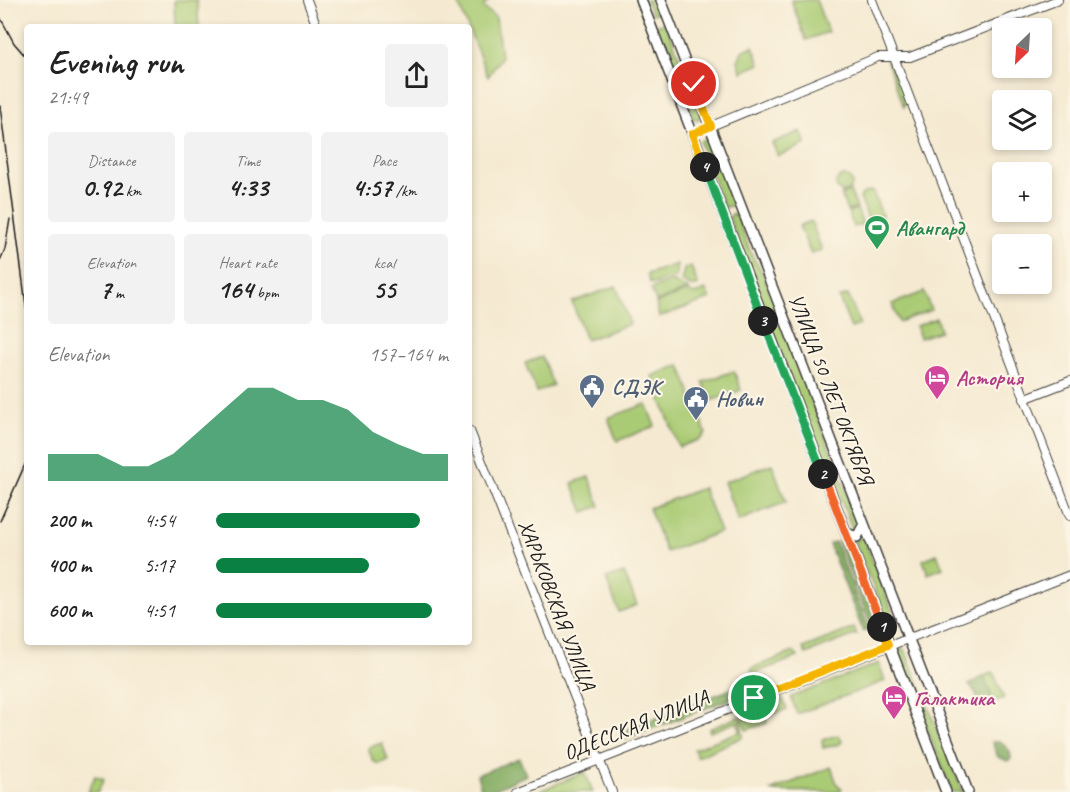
<!DOCTYPE html>
<meta charset="utf-8">
<style>
body{margin:0;font-family:Caveat,sans-serif;background:#f2f2f2;color:#222;height:100vh;display:flex;flex-direction:column;font-size:22px;white-space:nowrap}
*{box-sizing:border-box;margin:0}
p{font-size:20px;color:#767676}
.icon{flex:none;width:33px;height:33px;fill:none;stroke:currentColor;stroke-width:2;stroke-linecap:round;stroke-linejoin:round}
.map{position:relative;flex:1;overflow:hidden}
.side{position:absolute;left:24px;top:24px;width:448px;height:621px;display:flex;flex-direction:column;background:#fff;border-radius:6px;box-shadow:0 3px 9px #0003}
.side>*{flex:none}
.needle{width:39px;rotate:205deg}
.controls{position:absolute;left:992px;top:18px;display:grid;gap:12px}
.controls a{display:grid;place-items:center;width:60px;height:60px;border-radius:6px;background:#fff;box-shadow:0 3px 9px #0003;font-size:30px}
.pin{position:absolute;display:grid;place-items:center;width:51px;height:51px;color:#fff;margin:-26px;border:3px solid #fff;border-radius:50%;box-shadow:0 2px 6px #0007}
.km{position:absolute;width:30px;height:30px;margin:-15px;border-radius:50%;background:#222;color:#fff;font-size:16px;line-height:30px;text-align:center}
.round{display:grid;place-items:center;flex:none;width:63px;height:63px;border-radius:6px;background:#f2f2f2}
.overview{display:flex;align-items:center;justify-content:space-between;height:102px;padding:0 24px}
h1{font-size:33px;font-weight:700;line-height:45px}
.figures{display:grid;grid-template-columns:repeat(3,1fr);gap:9px;height:102px;padding:6px 24px}
.figures div{display:grid;align-content:center;border-radius:6px;background:#f2f2f2;text-align:center}
.figures b{font-size:26px;font-weight:700}
.figures small{font-size:16px;font-weight:400}
.figures p{font-size:16px}
.chart{height:168px;padding:12px 24px}
.chart p{display:flex;justify-content:space-between}
.chart svg{width:100%;height:108px;margin-top:6px;fill:#0b8043;opacity:.7}
ul{padding:0 24px;list-style:none;font-size:20px}
li{display:grid;grid-template-columns:96px 72px 1fr;align-items:center;height:45px}
li i{height:15px;border-radius:8px;background:#0b8043}
.map>svg:first-child{display:block}
.green{fill:#aacb74;stroke:#637448;stroke-width:1.5}
.forest{fill:#87af66;stroke:#526641;stroke-width:1.5}
.lines{fill:none;stroke-linecap:round;stroke-linejoin:round}
.minor-casing{stroke:#3d3b37;stroke-width:10}
.major-casing{stroke:#3d3b37;stroke-width:12}
.minor{stroke:#fff;stroke-width:8}
.major{stroke:#fff;stroke-width:9}
.rail{stroke:#1c1c1c;stroke-width:1.5}
.split-1-casing{stroke:#fff;stroke-width:12}
.split-2-casing{stroke:#fff;stroke-width:12}
.split-3-casing{stroke:#fff;stroke-width:12}
.split-4-casing{stroke:#fff;stroke-width:12}
.split-5-casing{stroke:#fff;stroke-width:12}
.split-1{stroke:#f5b400;stroke-width:8}
.split-2{stroke:#f0652b;stroke-width:8}
.split-3{stroke:#22a559;stroke-width:8}
.split-4{stroke:#22a559;stroke-width:8}
.split-5{stroke:#f5b400;stroke-width:8}
.labels{text-anchor:middle;stroke-width:4.5;stroke-linejoin:round;paint-order:stroke}
.leisure-label{font-size:21px;font-weight:bold;fill:#27864d;stroke:#fcf5e5;text-anchor:start}
.hotel-label{font-size:21px;font-weight:bold;fill:#b23c85;stroke:#fcf5e5;text-anchor:start}
.service-label{font-size:21px;font-weight:bold;fill:#4e5e75;stroke:#fcf5e5;text-anchor:start}
.street-label{font-size:21px;fill:#1c1c1c;stroke:#fcf5e5}
</style>
<div class="map">
<svg width="1070" height="792" viewBox="0 0 1070 792">
<rect width="100%" height="100%" fill="#fcf5e5"/>
<filter id="ink" filterUnits="userSpaceOnUse"><feTurbulence type="fractalNoise" baseFrequency=".0167" numOctaves="2"/><feDisplacementMap in="SourceGraphic" scale="12" xChannelSelector="R" yChannelSelector="G"/><feConvolveMatrix kernelMatrix="1 2 1 2 8 2 1 2 1" color-interpolation-filters="sRGB"/></filter>
<filter id="wash" filterUnits="userSpaceOnUse"><feTurbulence type="fractalNoise" baseFrequency=".008" numOctaves="4" result="noise"/><feDisplacementMap in="SourceGraphic" scale="24" xChannelSelector="R" yChannelSelector="G"/><feGaussianBlur stdDeviation="1.35" result="paint"/><feColorMatrix in="noise" values="0 0 0 0 0 0 0 0 0 0 0 0 0 0 0 0 0 1.4 0 .05"/><feComposite in="paint" operator="in"/></filter>
<g filter="url(#wash)">
<rect width="100%" height="100%" fill="#f5ead1"/>
<path class="green" d="M174,0H197L199,27H175Z
M457,0H489L483,7L496,18L501,57L488,77Z
M646,0H657L659,13L652,14Z
M791,0H816L828,32L806,40Z
M665,20L701,115L698,120L693,118L654,24L661,25Z
M753,46L760,64L742,72L738,61L742,51Z
M887,61L894,67L907,100L904,107Z
M801,131L806,144L778,156L772,143Z
M707,137L711,141L735,204L724,208L700,142Z
M836 184a8 8 0 1 1 16 0a8 8 0 1 1-16 0Z
M850,191L857,208L847,211L841,194Z
M870,191L873,192L882,215L880,220L873,223L869,221L860,198L862,194Z
M857,209L863,224L854,227L848,212Z
M733,214L737,216L752,256L763,273L860,528L859,531L853,530L838,493L828,477L729,217Z
M811,221L822,250L811,254L799,226Z
M677,264L676,279L672,278L654,284L650,283L647,274Z
M691,266L698,285L693,287L681,281L684,269Z
M671,281L688,289L656,302L651,289Z
M616,286L630,324L586,340L572,302Z
M706,290L710,299L659,317L656,303L688,291L694,294Z
M924,292L931,310L899,322L892,304Z
M848,295L860,325L851,328L839,298Z
M936,318L940,331L920,338L916,326Z
M542,357L553,385L537,392L525,363Z
M680,365L706,433L701,439L679,447L652,376Z
M734,371L741,390L710,401L703,382Z
M646,404L655,426L617,441L608,418Z
M772,464L786,502L738,521L724,482Z
M589,477L600,506L584,512L572,483Z
M703,488L720,532L666,552L649,508Z
M863,536L897,624L894,628L890,626L854,541Z
M937,554L943,568L928,574L923,560Z
M624,573L637,605L619,612L606,579Z
M854,628L857,634L806,654L803,648Z
M900,648L905,650L963,792H952L897,653Z
M794,652L798,657L750,675L752,668Z
M879,663L885,681L797,714L791,697Z
M993,672L1004,698L993,702L982,677Z
M783,699L787,709L766,717L767,723L746,730L742,719L748,716L747,712Z
M740,716L743,737L697,757L694,749L741,731L737,722L710,732L709,729Z
M837,735L842,741L840,744L823,748L822,740Z
M382,743L388,760L378,764L373,761L368,748Z
M831,767L837,784L842,789L840,792L770,791Z
M585,772L593,792H537Z
M95,776L104,779L98,792H88Z"/>
<path class="forest" d="M845,539L878,625L872,628L838,541Z
M835,542L869,629L863,631L829,544Z
M983,676L992,697L991,706L980,709L976,693L969,685Z
M739,686L743,694L625,739L628,729Z
M1000,741L1010,751L1011,759L1008,761L998,757L992,742Z
M519,758L526,775L489,792H482L477,775Z"/>
</g>
<g filter="url(#ink)">
<g class="lines">
<defs>
<path id="minor" d="M307,0L317,27
M872,0L1070,516
M692,134L878,57H910L1058,0
M1024,399L1070,381
M470,431L612,792
M518,792L1070,575"/>
<path id="major" d="M641,0L946,792
M661,0L968,792
M846,533L857,537L864,524"/>
</defs>
<use href="#minor" class="minor-casing"/>
<use href="#major" class="major-casing"/>
<use href="#minor" class="minor"/>
<use href="#major" class="major"/>
<path class="rail" d="M0,17L14,43L27,58
M0,106L27,313
M0,261L5,249L10,219
M0,521L27,460"/>
</g>
</g>
<g class="lines" filter="url(#ink)">
<defs>
<path id="split-1" d="M754,698L888,645L882,627"/>
<path id="split-2" d="M823,474L882,627"/>
<path id="split-3" d="M763,321L823,474"/>
<path id="split-4" d="M705,167L763,321"/>
<path id="split-5" d="M694,84L711,126L692,134L705,167"/>
</defs>
<use href="#split-1" class="split-1-casing"/>
<use href="#split-2" class="split-2-casing"/>
<use href="#split-3" class="split-3-casing"/>
<use href="#split-4" class="split-4-casing"/>
<use href="#split-5" class="split-5-casing"/>
<use href="#split-1" class="split-1"/>
<use href="#split-2" class="split-2"/>
<use href="#split-3" class="split-3"/>
<use href="#split-4" class="split-4"/>
<use href="#split-5" class="split-5"/>
</g>
<defs>
<symbol id="stadium-pin" viewBox="-11 -11 22 30"><path d="M0 17L-7.5 6A9.5 9.5 0 1 1 7.5 6Z" fill="#2e9e5b" stroke="#fcf5e5"/><path d="M0-5a6.5 5 0 1 0 0 10a6.5 5 0 1 0 0-10ZM-3.5-1.8h7v3.6h-7Z" fill="#fff"/></symbol>
<symbol id="hotel-pin" viewBox="-11 -11 22 30"><path d="M0 17L-7.5 6A9.5 9.5 0 1 1 7.5 6Z" fill="#d1479c" stroke="#fcf5e5"/><path d="M-6-4.5h1.5V1H6V5H4.5V3h-9V5H-6ZM-4 0a1.8 1.8 0 1 1 3.6 0ZM.5 0V-2.5h3Q6-2.5 6 0Z" fill="#fff"/></symbol>
<symbol id="civic-pin" viewBox="-11 -11 22 30"><path d="M0 17L-7.5 6A9.5 9.5 0 1 1 7.5 6Z" fill="#5c6f8a" stroke="#fcf5e5"/><path d="M-.6-6.5H3V-4.5H.6V-3L4-1V1h2V6H-6V1h2V-1L-.6-3ZM-1.2 2.5V6h2.4V2.5Z" fill="#fff"/></symbol>
</defs>
<g fill-rule="evenodd">
<use href="#stadium-pin" x="862" y="213" width="30" height="40"/>
<use href="#hotel-pin" x="922" y="363" width="30" height="40"/>
<use href="#civic-pin" x="577" y="372" width="30" height="40"/>
<use href="#civic-pin" x="681" y="384" width="30" height="40"/>
<use href="#hotel-pin" x="879" y="683" width="30" height="40"/>
</g>
<g class="labels">
<g class="leisure-label">
<text x="896" y="235">Авангард</text>
</g>
<g class="hotel-label">
<text x="956" y="385">Астория</text>
<text x="914" y="705">Галактика</text>
</g>
<g class="service-label">
<text x="612" y="394">СДЭК</text>
<text x="716" y="406">Новин</text>
</g>
<g class="street-label">
<text transform="translate(831 389) rotate(69)" y="7">УЛИЦА 50 ЛЕТ ОКТЯБРЯ</text>
<text transform="translate(557 605) rotate(69)" y="7">ХАРЬКОВСКАЯ УЛИЦА</text>
<text transform="translate(636 725) rotate(-22)" y="7">ОДЕССКАЯ УЛИЦА</text>
</g>
</g>
</svg>
<div class="controls">
<a><svg class="needle" viewBox="-14 -14 28 28"><path d="M0-13l5 13h-10z" fill="#e53935"/><path d="M0 13l5-13h-10z" fill="#767676"/></svg></a>
<a><svg class="icon" aria-label="layers" viewBox="0 0 24 24"><path d="M12 4l9 5-9 5-9-5zM3 14l9 5 9-5"/></svg></a>
<a>+</a>
<a>−</a>
</div>
<div class="pin" style="left:754px;top:698px;background:#1e9e55"><svg class="icon" aria-label="arrive" viewBox="0 0 24 24"><path d="M6 21V4h12l-3 4 3 4H6"/></svg></div>
<div class="pin" style="left:694px;top:84px;background:#d93025"><svg class="icon" aria-label="check" viewBox="0 0 24 24"><path d="M5 12l5 5 9-10"/></svg></div>
<b class="km" style="left:882px;top:627px">1</b>
<b class="km" style="left:823px;top:474px">2</b>
<b class="km" style="left:763px;top:321px">3</b>
<b class="km" style="left:705px;top:167px">4</b>
<section class="side">
<div class="overview"><div><h1>Evening run</h1><p>21:49</p></div><a class="round"><svg class="icon" aria-label="share" viewBox="0 0 24 24"><path d="M12 15V3M7 8l5-5 5 5M5 13v7h14v-7"/></svg></a></div>
<div class="figures">
<div><p>Distance</p><b>0.92<small> km</small></b></div>
<div><p>Time</p><b>4:33</b></div>
<div><p>Pace</p><b>4:57<small> /km</small></b></div>
</div>
<div class="figures">
<div><p>Elevation</p><b>7<small> m</small></b></div>
<div><p>Heart rate</p><b>164<small> bpm</small></b></div>
<div><p>kcal</p><b>55</b></div>
</div>
<div class="chart"><p><span>Elevation</span>157–164 m</p>
<svg viewBox="0 0 160 44" preserveAspectRatio="none"><path d="M0 44V33L10 33L20 33L30 38L40 38L50 33L60 24L70 15L80 6L90 6L100 11L110 11L120 15L130 24L140 29L150 33L160 33V44z"/></svg>
</div>
<ul>
<li><b>200 m</b>4:54<i style="width:88%"></i></li>
<li><b>400 m</b>5:17<i style="width:66%"></i></li>
<li><b>600 m</b>4:51<i style="width:93%"></i></li>
</ul>
</section>
</div>
